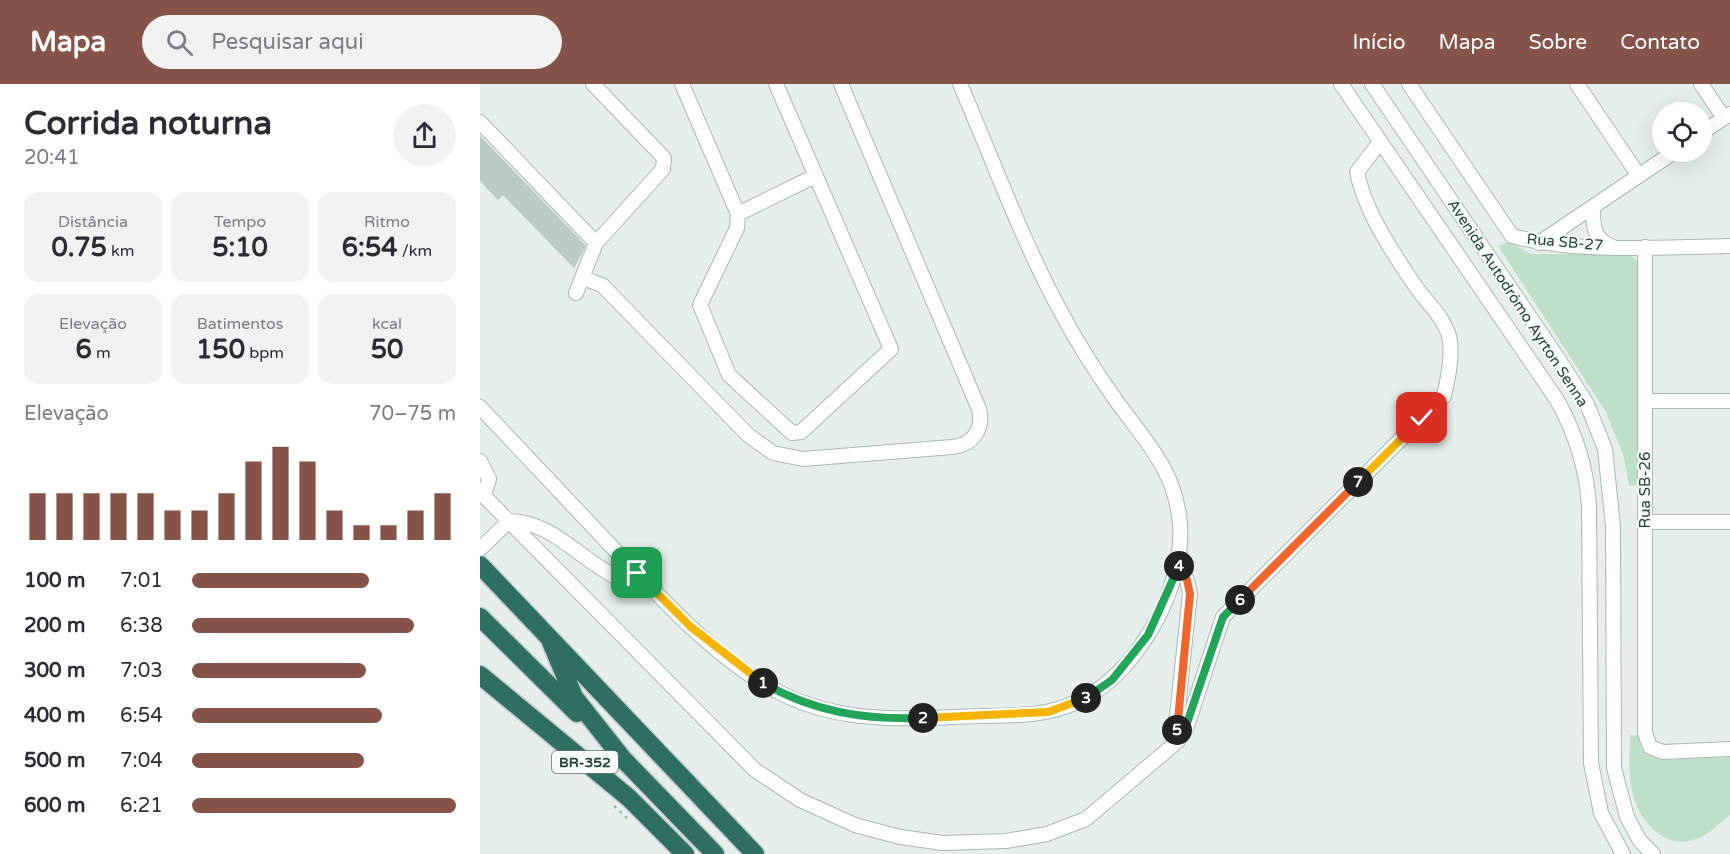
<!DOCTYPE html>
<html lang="pt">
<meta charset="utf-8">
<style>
body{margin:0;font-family:"Varela Round",sans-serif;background:#f2f2f3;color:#2b2b33;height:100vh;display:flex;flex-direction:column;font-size:22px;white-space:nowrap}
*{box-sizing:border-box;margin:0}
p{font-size:20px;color:#7c7c81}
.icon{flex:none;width:33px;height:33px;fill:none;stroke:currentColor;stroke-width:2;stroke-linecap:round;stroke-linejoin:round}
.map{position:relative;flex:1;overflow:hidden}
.drawer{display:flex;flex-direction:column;background:#fff;width:480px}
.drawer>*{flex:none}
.fabs{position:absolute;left:1172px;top:18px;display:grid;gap:12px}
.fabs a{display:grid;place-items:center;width:60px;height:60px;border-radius:50%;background:#fff;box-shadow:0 6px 24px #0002;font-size:30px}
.pin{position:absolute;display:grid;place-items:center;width:51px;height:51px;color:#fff;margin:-26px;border-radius:12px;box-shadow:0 3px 9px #0006}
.km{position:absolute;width:30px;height:30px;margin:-15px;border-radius:50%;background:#222;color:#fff;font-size:16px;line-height:30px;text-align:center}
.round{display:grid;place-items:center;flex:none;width:63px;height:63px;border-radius:32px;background:#f2f2f3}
.overview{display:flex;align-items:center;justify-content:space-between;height:102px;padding:0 24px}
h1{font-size:33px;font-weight:700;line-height:45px}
.metrics{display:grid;grid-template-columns:repeat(3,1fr);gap:9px;height:102px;padding:6px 24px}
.metrics div{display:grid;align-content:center;border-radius:15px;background:#f2f2f3;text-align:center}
.metrics b{font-size:26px;font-weight:700}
.metrics small{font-size:16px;font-weight:400}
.metrics p{font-size:16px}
.chart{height:168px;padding:12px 24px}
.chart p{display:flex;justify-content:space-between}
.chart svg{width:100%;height:108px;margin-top:6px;stroke:#855347;stroke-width:6}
ul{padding:0 24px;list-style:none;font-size:20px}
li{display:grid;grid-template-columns:96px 72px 1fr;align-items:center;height:45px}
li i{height:15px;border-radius:8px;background:#855347}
header{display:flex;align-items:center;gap:36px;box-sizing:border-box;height:84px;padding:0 30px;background:#855347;color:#fff}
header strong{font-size:28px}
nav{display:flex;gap:33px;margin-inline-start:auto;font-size:21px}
.search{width:420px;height:54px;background:#f2f2f3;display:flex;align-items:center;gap:15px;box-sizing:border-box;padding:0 21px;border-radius:33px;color:#7c7c81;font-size:22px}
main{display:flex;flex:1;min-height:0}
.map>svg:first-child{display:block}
.green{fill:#bfe0c8}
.building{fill:#bbcac4;stroke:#b8c9c2;stroke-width:1.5}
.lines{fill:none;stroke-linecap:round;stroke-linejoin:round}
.minor-casing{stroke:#a8b8b2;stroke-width:16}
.highway-casing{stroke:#c2cac8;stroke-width:21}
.path{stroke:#86b3a5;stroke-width:2;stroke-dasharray:3 4.5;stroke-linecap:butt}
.minor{stroke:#fff;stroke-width:14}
.highway{stroke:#2f6f62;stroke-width:18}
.split-1-casing{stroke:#fff;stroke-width:12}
.split-2-casing{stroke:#fff;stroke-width:12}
.split-3-casing{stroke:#fff;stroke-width:12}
.split-4-casing{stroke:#fff;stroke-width:12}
.split-5-casing{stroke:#fff;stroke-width:12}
.split-6-casing{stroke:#fff;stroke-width:12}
.split-7-casing{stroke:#fff;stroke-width:12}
.split-8-casing{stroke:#fff;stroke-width:12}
.split-1{stroke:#f5b400;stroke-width:8}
.split-2{stroke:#22a559;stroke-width:8}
.split-3{stroke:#f5b400;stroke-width:8}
.split-4{stroke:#22a559;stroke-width:8}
.split-5{stroke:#f0652b;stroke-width:8}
.split-6{stroke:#22a559;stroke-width:8}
.split-7{stroke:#f0652b;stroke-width:8}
.split-8{stroke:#f5b400;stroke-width:8}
.labels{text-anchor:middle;stroke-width:4.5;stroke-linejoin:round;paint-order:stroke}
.shield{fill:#f7fbf9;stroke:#637a73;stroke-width:1.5}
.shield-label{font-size:14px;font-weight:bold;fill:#24423a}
.street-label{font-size:15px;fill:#24423a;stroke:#f7fbf9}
</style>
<header>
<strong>Mapa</strong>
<div class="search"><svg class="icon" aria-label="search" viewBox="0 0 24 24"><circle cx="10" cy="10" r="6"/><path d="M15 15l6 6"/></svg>Pesquisar aqui</div>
<nav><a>Início</a><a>Mapa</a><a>Sobre</a><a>Contato</a></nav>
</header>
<main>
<section class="drawer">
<div class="overview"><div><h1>Corrida noturna</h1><p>20:41</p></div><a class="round"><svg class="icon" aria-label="share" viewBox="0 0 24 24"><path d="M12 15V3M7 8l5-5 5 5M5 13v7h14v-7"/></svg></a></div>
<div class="metrics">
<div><p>Distância</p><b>0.75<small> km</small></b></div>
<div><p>Tempo</p><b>5:10</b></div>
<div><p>Ritmo</p><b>6:54<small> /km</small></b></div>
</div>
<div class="metrics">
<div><p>Elevação</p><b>6<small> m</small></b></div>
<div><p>Batimentos</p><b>150<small> bpm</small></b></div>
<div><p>kcal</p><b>50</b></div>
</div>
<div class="chart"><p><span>Elevação</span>70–75 m</p>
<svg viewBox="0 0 160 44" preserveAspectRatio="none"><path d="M5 44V25M15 44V25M25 44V25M35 44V25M45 44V25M55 44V32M65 44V32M75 44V25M85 44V12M95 44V6M105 44V12M115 44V32M125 44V38M135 44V38M145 44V32M155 44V25"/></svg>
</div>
<ul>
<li><b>100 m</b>7:01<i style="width:67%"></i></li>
<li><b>200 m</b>6:38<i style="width:84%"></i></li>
<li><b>300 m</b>7:03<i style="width:66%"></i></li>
<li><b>400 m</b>6:54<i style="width:72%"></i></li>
<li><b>500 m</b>7:04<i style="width:65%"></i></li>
<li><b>600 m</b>6:21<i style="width:100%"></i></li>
</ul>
</section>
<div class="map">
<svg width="1250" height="770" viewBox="0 0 1250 770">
<rect width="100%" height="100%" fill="#e6efeb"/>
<path class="green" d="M1029,158L1051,170H1145L1153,173L1158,179L1161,401L1149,402L1144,373L1126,328L1018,162Z
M1150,651L1161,652L1167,669L1180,676L1250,673V731C1241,738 1231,748 1221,753C1186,770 1159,738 1152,707C1148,689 1150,669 1150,651Z"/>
<path class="building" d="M0,53L105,162L94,183L23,110L18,115L0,96Z"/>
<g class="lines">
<defs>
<path id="minor" d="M113,0L184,74L183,85L116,159
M202,0L258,130L257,144L220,221L249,291L312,349L321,348L411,265L296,0
M861,0L1077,316C1096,350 1107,384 1109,423L1111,679L1121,729L1143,770
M892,0L1079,276L1107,320L1125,365L1133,442L1134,684L1147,733L1160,757L1173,770
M929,0L1032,152C1102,170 1178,163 1250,162
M1097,0L1159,92
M1221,0L1244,34
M0,38L116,159L96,209
M1221,49L1250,30
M1113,123C1113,139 1113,156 1131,162
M258,130L335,92
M1059,159L1194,68
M1165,163V649L1170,663L1183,668L1250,665
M103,194L122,201L268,351L293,369L323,375L472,363C493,361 504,345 499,325L361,0
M1165,317H1250
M0,323C44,370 89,417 133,464C179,512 226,564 282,599C353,642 421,635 499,632C532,631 566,633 597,618C656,592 705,504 700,441C696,386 665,357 635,315C616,288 598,260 582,230C542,157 513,76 480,0
M0,377L9,395L4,411
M0,408L275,686L320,716L375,741L420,753L463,759L526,757L567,750L606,735L698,657L707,642L743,533L964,312C968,294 972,276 970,257C967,236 947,219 936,203C913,169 885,128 877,88L900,58
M1165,438H1250
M0,465L29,437C73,438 97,473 134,492L145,494L157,489
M698,657L696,641L710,510L707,496L698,481"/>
<path id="highway" d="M0,481L275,770
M0,533L97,629
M71,558L94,613L143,675L235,770
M0,591L149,714L205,770"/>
</defs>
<use href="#minor" class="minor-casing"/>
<use href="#highway" class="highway-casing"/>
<path class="path" d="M134,722L150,737"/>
<use href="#minor" class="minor"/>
<use href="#highway" class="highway"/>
</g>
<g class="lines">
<defs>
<path id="split-1" d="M157,489L211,543L283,599"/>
<path id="split-2" d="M283,599C334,628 384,636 443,634"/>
<path id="split-3" d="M443,634L568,628L606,614"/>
<path id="split-4" d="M606,614L632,596L668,551L699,482"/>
<path id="split-5" d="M697,646L710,510L707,496L699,482"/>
<path id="split-6" d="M697,646L698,657L706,642L743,533L760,516"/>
<path id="split-7" d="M760,516L878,398"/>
<path id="split-8" d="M878,398L942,334"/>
</defs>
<use href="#split-1" class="split-1-casing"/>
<use href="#split-2" class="split-2-casing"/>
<use href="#split-3" class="split-3-casing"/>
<use href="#split-4" class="split-4-casing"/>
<use href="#split-5" class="split-5-casing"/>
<use href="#split-6" class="split-6-casing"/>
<use href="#split-7" class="split-7-casing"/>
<use href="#split-8" class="split-8-casing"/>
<use href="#split-1" class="split-1"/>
<use href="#split-2" class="split-2"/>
<use href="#split-3" class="split-3"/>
<use href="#split-4" class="split-4"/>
<use href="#split-5" class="split-5"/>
<use href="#split-6" class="split-6"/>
<use href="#split-7" class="split-7"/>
<use href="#split-8" class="split-8"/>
</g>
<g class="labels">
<rect class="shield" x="72" y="667" width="66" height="22" rx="4.5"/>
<g class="shield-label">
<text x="105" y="683">BR-352</text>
</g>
<g class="street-label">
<text transform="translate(1085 158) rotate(5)" y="5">Rua SB-27</text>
<text transform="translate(1038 219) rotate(57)" y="5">Avenida Autodrómo Ayrton Senna</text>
<text transform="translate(1165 406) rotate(-90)" y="5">Rua SB-26</text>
</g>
</g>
</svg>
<div class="fabs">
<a><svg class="icon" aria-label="locate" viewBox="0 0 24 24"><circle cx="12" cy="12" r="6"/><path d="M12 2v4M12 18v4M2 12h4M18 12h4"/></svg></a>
</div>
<div class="pin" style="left:157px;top:489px;background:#1e9e55"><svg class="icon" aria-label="arrive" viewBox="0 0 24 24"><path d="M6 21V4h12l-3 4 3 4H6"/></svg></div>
<div class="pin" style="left:942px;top:334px;background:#d93025"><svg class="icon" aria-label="check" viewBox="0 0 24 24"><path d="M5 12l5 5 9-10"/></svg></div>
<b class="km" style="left:283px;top:599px">1</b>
<b class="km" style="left:443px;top:634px">2</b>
<b class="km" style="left:606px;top:614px">3</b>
<b class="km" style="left:699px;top:482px">4</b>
<b class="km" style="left:697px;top:646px">5</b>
<b class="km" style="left:760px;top:516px">6</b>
<b class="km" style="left:878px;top:398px">7</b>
</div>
</main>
